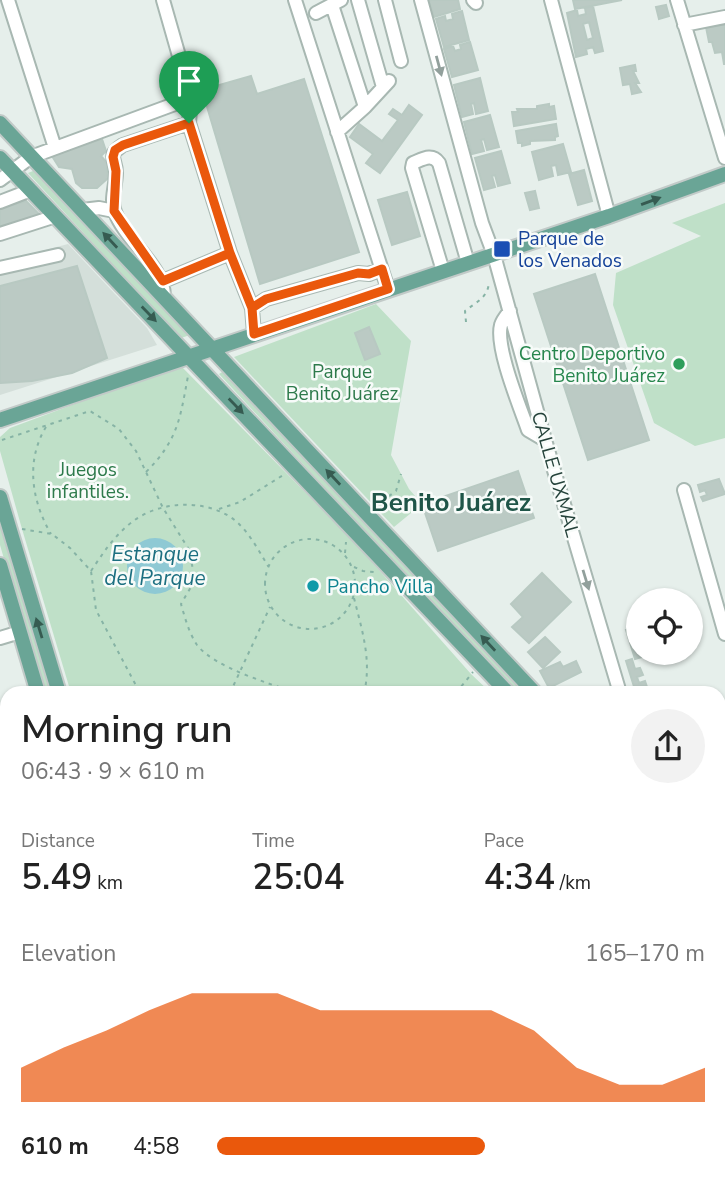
<!DOCTYPE html>
<meta charset="utf-8">
<style>
body{margin:0;font-family:"Nunito Sans",sans-serif;background:#f2f2f2;color:#222;height:100vh;display:flex;flex-direction:column;font-size:26px;white-space:nowrap}
*{box-sizing:border-box;margin:0}
p{font-size:23px;color:#767676}
.icon{flex:none;width:38px;height:38px;fill:none;stroke:currentColor;stroke-width:2;stroke-linecap:round;stroke-linejoin:round}
.map{position:relative;flex:1;overflow:hidden}
.panel{position:absolute;left:0px;top:686px;width:726px;height:502px;display:flex;flex-direction:column;background:#fff;border-radius:21px 21px 0 0;box-shadow:0 2px 5px #0004}
.panel>*{flex:none}
.controls{position:absolute;left:626px;top:588px;display:grid;gap:14px}
.controls a{display:grid;place-items:center;width:77px;height:77px;border-radius:50%;background:#fff;box-shadow:0 2px 5px #0004;font-size:35px}
.pin{position:absolute;display:grid;place-items:center;width:60px;height:60px;color:#fff;margin:-72px -30px;border-radius:50% 50% 50% 0;rotate:-45deg;box-shadow:0 0 7px #0007}
.pin .icon{rotate:45deg}
.round{display:grid;place-items:center;flex:none;width:74px;height:74px;border-radius:37px;background:#f2f2f2}
.summary{display:flex;align-items:center;justify-content:space-between;height:119px;padding:0 21px}
h1{font-size:38px;font-weight:600;line-height:52px}
.metrics{display:grid;grid-template-columns:repeat(3,1fr);gap:10px;height:119px;padding:7px 21px}
.metrics div{display:grid;align-content:center}
.metrics b{font-size:35px;font-weight:600}
.metrics small{font-size:19px;font-weight:400}
.metrics p{font-size:19px}
.chart{height:196px;padding:14px 21px}
.chart p{display:flex;justify-content:space-between}
.chart svg{width:100%;height:126px;margin-top:7px;fill:#ea580c;opacity:.7}
ul{padding:0 21px;list-style:none;font-size:23px}
li{display:grid;grid-template-columns:112px 84px 1fr;align-items:center;height:52px}
li i{height:18px;border-radius:9px;background:#ea580c}
.map>svg:first-child{display:block}
.built{fill:#d4dfda}
.green{fill:#bfe0c8}
.water{fill:#8ec9d4}
.building{fill:#bbcac4;stroke:#b8c9c2;stroke-width:2;fill-rule:evenodd}
.lines{fill:none;stroke-linecap:round;stroke-linejoin:round}
.minor-casing{stroke:#a8b8b2;stroke-width:16}
.major-casing{stroke:#c2cac8;stroke-width:18}
.path{stroke:#86b3a5;stroke-width:2;stroke-dasharray:3.5 5;stroke-linecap:butt}
.minor{stroke:#fff;stroke-width:12}
.major{stroke:#6aa596;stroke-width:14}
.oneway{fill:#92a09c}
.oneway2{fill:#365b51}
.route-casing{stroke:#fff;stroke-width:14}
.route{stroke:#ea580c;stroke-width:9}
.transit-dot{fill:#1a4fb4;stroke:#f7fbf9;stroke-width:2.5}
.leisure-dot{fill:#2e9e5b;stroke:#f7fbf9;stroke-width:2.5}
.culture-dot{fill:#0f9aa8;stroke:#f7fbf9;stroke-width:2.5}
.labels{text-anchor:middle;stroke-width:5;stroke-linejoin:round;paint-order:stroke}
.transit-label{font-size:19px;fill:#164399;stroke:#f7fbf9;text-anchor:start}
.leisure-label{font-size:19px;fill:#27864d;stroke:#f7fbf9;text-anchor:end}
.park-label{font-size:19px;fill:#2d7a4b;stroke:#f7fbf9}
.street-label{font-size:19px;fill:#24423a;stroke:#f7fbf9}
.culture-label{font-size:19px;fill:#0d838f;stroke:#f7fbf9;text-anchor:start}
.water-label{font-size:21px;font-style:italic;fill:#1c6f80;stroke:#f7fbf9}
.district-label{font-size:26px;font-weight:bold;fill:#1f5548;stroke:#f7fbf9}
</style>
<div class="map">
<svg width="725" height="1187" viewBox="0 0 725 1187">
<rect width="100%" height="100%" fill="#e6efeb"/>
<path class="built" d="M68,244L147,328L157,345L0,395V262Z"/>
<path class="green" d="M38,169L193,334L181,338L28,173Z
M725,203V438L695,446L654,423L613,305L616,273L701,236L672,223Z
M376,304L411,341L391,455L409,489L422,504L394,527L234,357Z
M180,365L355,543L471,674L491,693H71L22,529L0,451V437L10,428Z
M224,371L527,693H516L219,374Z
M0,520L52,693H43L0,545Z"/>
<path class="water" d="M127 566a28 28 0 1 1 56 0a28 28 0 1 1-56 0Z"/>
<path class="building" d="M429,0H458L460,9L434,17Z
M573,0H622L575,9Z
M666,5L669,16L659,19L656,7Z
M593,6L603,51L595,53L593,47L586,49L587,54L576,57L567,13L577,10L578,16L586,14L585,8ZM589,22L593,38L587,40L583,24Z
M462,11L469,40L444,47L436,19L445,16L446,21L453,19L452,14Z
M725,23V64H724L722,52L715,53L712,42H709L706,27Z
M470,42L478,70L452,77L444,49L453,46L455,51L461,49L460,45Z
M635,65L636,71H633L639,83H635L641,92L632,94L630,84L623,85L620,68Z
M251,76L257,94L304,79L359,252L260,284L202,90Z
M480,78L488,111L476,114L474,103L471,104L473,114L462,117L454,85Z
M549,104V107L554,106L556,119L514,126L512,112H518L517,109H537V106Z
M409,105L422,115L380,173L366,163L373,154L350,137L359,124L382,141L398,120L389,114L393,109L402,115Z
M490,115L499,147L487,150L484,139L481,140L484,151L472,154L464,122Z
M556,124L558,136L555,137V140L530,141V144L522,146V143H518L516,131Z
M102,139L106,151L101,156L107,163L108,178L97,188H82L76,183L72,169L59,167L52,156Z
M563,144L571,172L558,175L556,165L551,166L553,176L539,180L532,152Z
M501,151L510,183L498,186L495,175L492,176L495,187L484,190L475,158Z
M584,170L592,201L578,205L569,174Z
M535,191L539,208L530,210L525,193Z
M407,192L420,236L392,245L378,200Z
M26,201L41,216L0,230V209Z
M77,266L107,358L72,373L32,381L0,383V286Z
M595,274L649,440L588,460L534,294Z
M369,327L380,354L365,360L355,333Z
M518,471L534,518L438,551L422,504Z
M719,479L725,494L703,501L701,497L707,495L705,490L700,492L698,485Z
M542,573L571,602L529,643L512,627L523,617L511,604Z
M639,626V653H656L635,659L626,630Z
M545,637L560,652L543,668L528,652Z
M632,659L635,669L640,668L643,675L637,677L639,683L645,681L649,693H636L626,661Z
M576,661L581,672L549,688L540,671L560,662L563,667Z"/>
<g class="lines">
<defs>
<path id="minor" d="M8,0L55,148
M163,0L191,98L189,123
M295,0L388,289
M358,0L383,87
M385,0L401,61
M421,0L482,223L494,255L545,440L620,693
M473,0L476,3
M551,0L609,216
M677,0L725,158
M332,5L365,107
M316,13L341,0
M684,25L725,17
M337,132L365,107L389,81
M0,180L31,157L191,98
M0,202L31,190
M82,210L99,208L114,211
M0,234L56,216
M230,253L252,308L254,334
M0,268L58,255
M443,271L412,168L413,163C423,159 432,153 439,163L468,263
M163,281L230,253L189,123L123,145C106,156 116,158 116,173C116,185 110,200 115,212C125,240 165,268 164,297
M252,308L266,299L358,273L369,274L381,269
M510,311C507,315 503,319 501,325C495,347 520,407 528,430L545,440
M684,490L725,634
M0,638L20,632
M719,746L725,743
M0,831L7,852
M0,1028L7,1026
M719,1035L725,1056
M719,1101L725,1100
M0,1110L7,1114
M35,1181L36,1187
M100,1181L101,1187
M123,1181L133,1187
M309,1181L311,1187
M521,1181L523,1187
M636,1181L637,1187
M393,1187L415,1181"/>
<path id="major" d="M0,123L535,693
M0,158L508,693
M0,420L609,216L725,174
M0,497L59,693
M0,565L38,693
M719,891L725,897
M719,927L725,933
M184,1181L186,1187
M210,1181L212,1187"/>
</defs>
<use href="#minor" class="minor-casing"/>
<use href="#major" class="major-casing"/>
<path class="path" d="M466,322L465,311C476,302 488,298 489,282
M46,427C25,461 32,502 51,534
M2,440L90,411L119,429L136,451L163,508L188,548L193,569L191,587L181,604C185,618 189,633 197,645C215,668 269,683 296,693
M146,472C178,440 180,419 188,376
M375,506L396,491L401,474
M219,509L240,502L285,474
M22,529L52,534L70,548L91,571L96,610L140,693
M265 584a45 45 0 1 1 90 0a45 45 0 1 1-90 0Z
M345,553L346,542
M354,567L363,571L374,572
M91,571C103,553 114,536 132,522C160,500 209,498 237,522C250,534 259,551 268,566
M354,598C362,630 372,661 364,693
M230,693L270,607
M456,693L473,672"/>
<use href="#minor" class="minor"/>
<use href="#major" class="major"/>
</g>
<defs><path id="oneway-solid" d="M-6-.8H1V-3.2L6.5 0L1 3.2V.8H-6Z" transform="scale(1.75)"/></defs>
<g class="oneway">
<use href="#oneway-solid" transform="translate(439 66) rotate(75)"/>
<use href="#oneway-solid" transform="translate(586 580) rotate(73)"/>
</g>
<g class="oneway2">
<use href="#oneway-solid" transform="translate(651 201) rotate(-20)"/>
<use href="#oneway-solid" transform="translate(110 240) rotate(-133)"/>
<use href="#oneway-solid" transform="translate(149 314) rotate(46)"/>
<use href="#oneway-solid" transform="translate(236 406) rotate(46)"/>
<use href="#oneway-solid" transform="translate(333 477) rotate(-133)"/>
<use href="#oneway-solid" transform="translate(39 628) rotate(-107)"/>
<use href="#oneway-solid" transform="translate(488 643) rotate(-133)"/>
</g>
<g class="lines">
<defs>
<path id="route" d="M189,123L230,253L252,308L254,334L388,289L382,269L369,274L358,273L266,299L252,308L230,253L163,281L114,211L116,171L113,157L115,150L123,145L189,123"/>
</defs>
<use href="#route" class="route-casing"/>
<use href="#route" class="route"/>
</g>
<rect class="transit-dot" x="493" y="240" width="18" height="18" rx="3.5"/>
<circle class="leisure-dot" cx="679" cy="364" r="7"/>
<circle class="culture-dot" cx="313" cy="586" r="7"/>
<g class="labels">
<g class="transit-label">
<text x="518" y="245">Parque de<tspan x="518" dy="22">los Venados</tspan></text>
</g>
<g class="leisure-label">
<text x="665" y="360">Centro Deportivo<tspan x="665" dy="22">Benito Juárez</tspan></text>
</g>
<g class="park-label">
<text x="342" y="378">Parque<tspan x="342" dy="22">Benito Juárez</tspan></text>
<text x="88" y="476">Juegos<tspan x="88" dy="22">infantiles.</tspan></text>
</g>
<g class="street-label">
<text transform="translate(556 474) rotate(74)" y="7">CALLE UXMAL</text>
</g>
<g class="culture-label">
<text x="327" y="593">Pancho Villa</text>
</g>
<g class="water-label">
<text x="155" y="561">Estanque<tspan x="155" dy="24">del Parque</tspan></text>
</g>
<g class="district-label">
<text x="451" y="511">Benito Juárez</text>
</g>
</g>
</svg>
<div class="controls">
<a><svg class="icon" aria-label="locate" viewBox="0 0 24 24"><circle cx="12" cy="12" r="6"/><path d="M12 2v4M12 18v4M2 12h4M18 12h4"/></svg></a>
</div>
<div class="pin" style="left:189px;top:123px;background:#1e9e55"><svg class="icon" aria-label="arrive" viewBox="0 0 24 24"><path d="M6 21V4h12l-3 4 3 4H6"/></svg></div>
<section class="panel">
<div class="summary"><div><h1>Morning run</h1><p>06:43 · 9 × 610 m</p></div><a class="round"><svg class="icon" aria-label="share" viewBox="0 0 24 24"><path d="M12 15V3M7 8l5-5 5 5M5 13v7h14v-7"/></svg></a></div>
<div class="metrics">
<div><p>Distance</p><b>5.49<small> km</small></b></div>
<div><p>Time</p><b>25:04</b></div>
<div><p>Pace</p><b>4:34<small> /km</small></b></div>
</div>
<div class="chart"><p><span>Elevation</span>165–170 m</p>
<svg viewBox="0 0 160 44" preserveAspectRatio="none"><path d="M0 44V32L10 25L20 19L30 12L40 6L50 6L60 6L70 12L80 12L90 12L100 12L110 12L120 19L130 32L140 38L150 38L160 32V44z"/></svg>
</div>
<ul>
<li><b>610 m</b>4:58<i style="width:55%"></i></li>
</ul>
</section>
</div>
